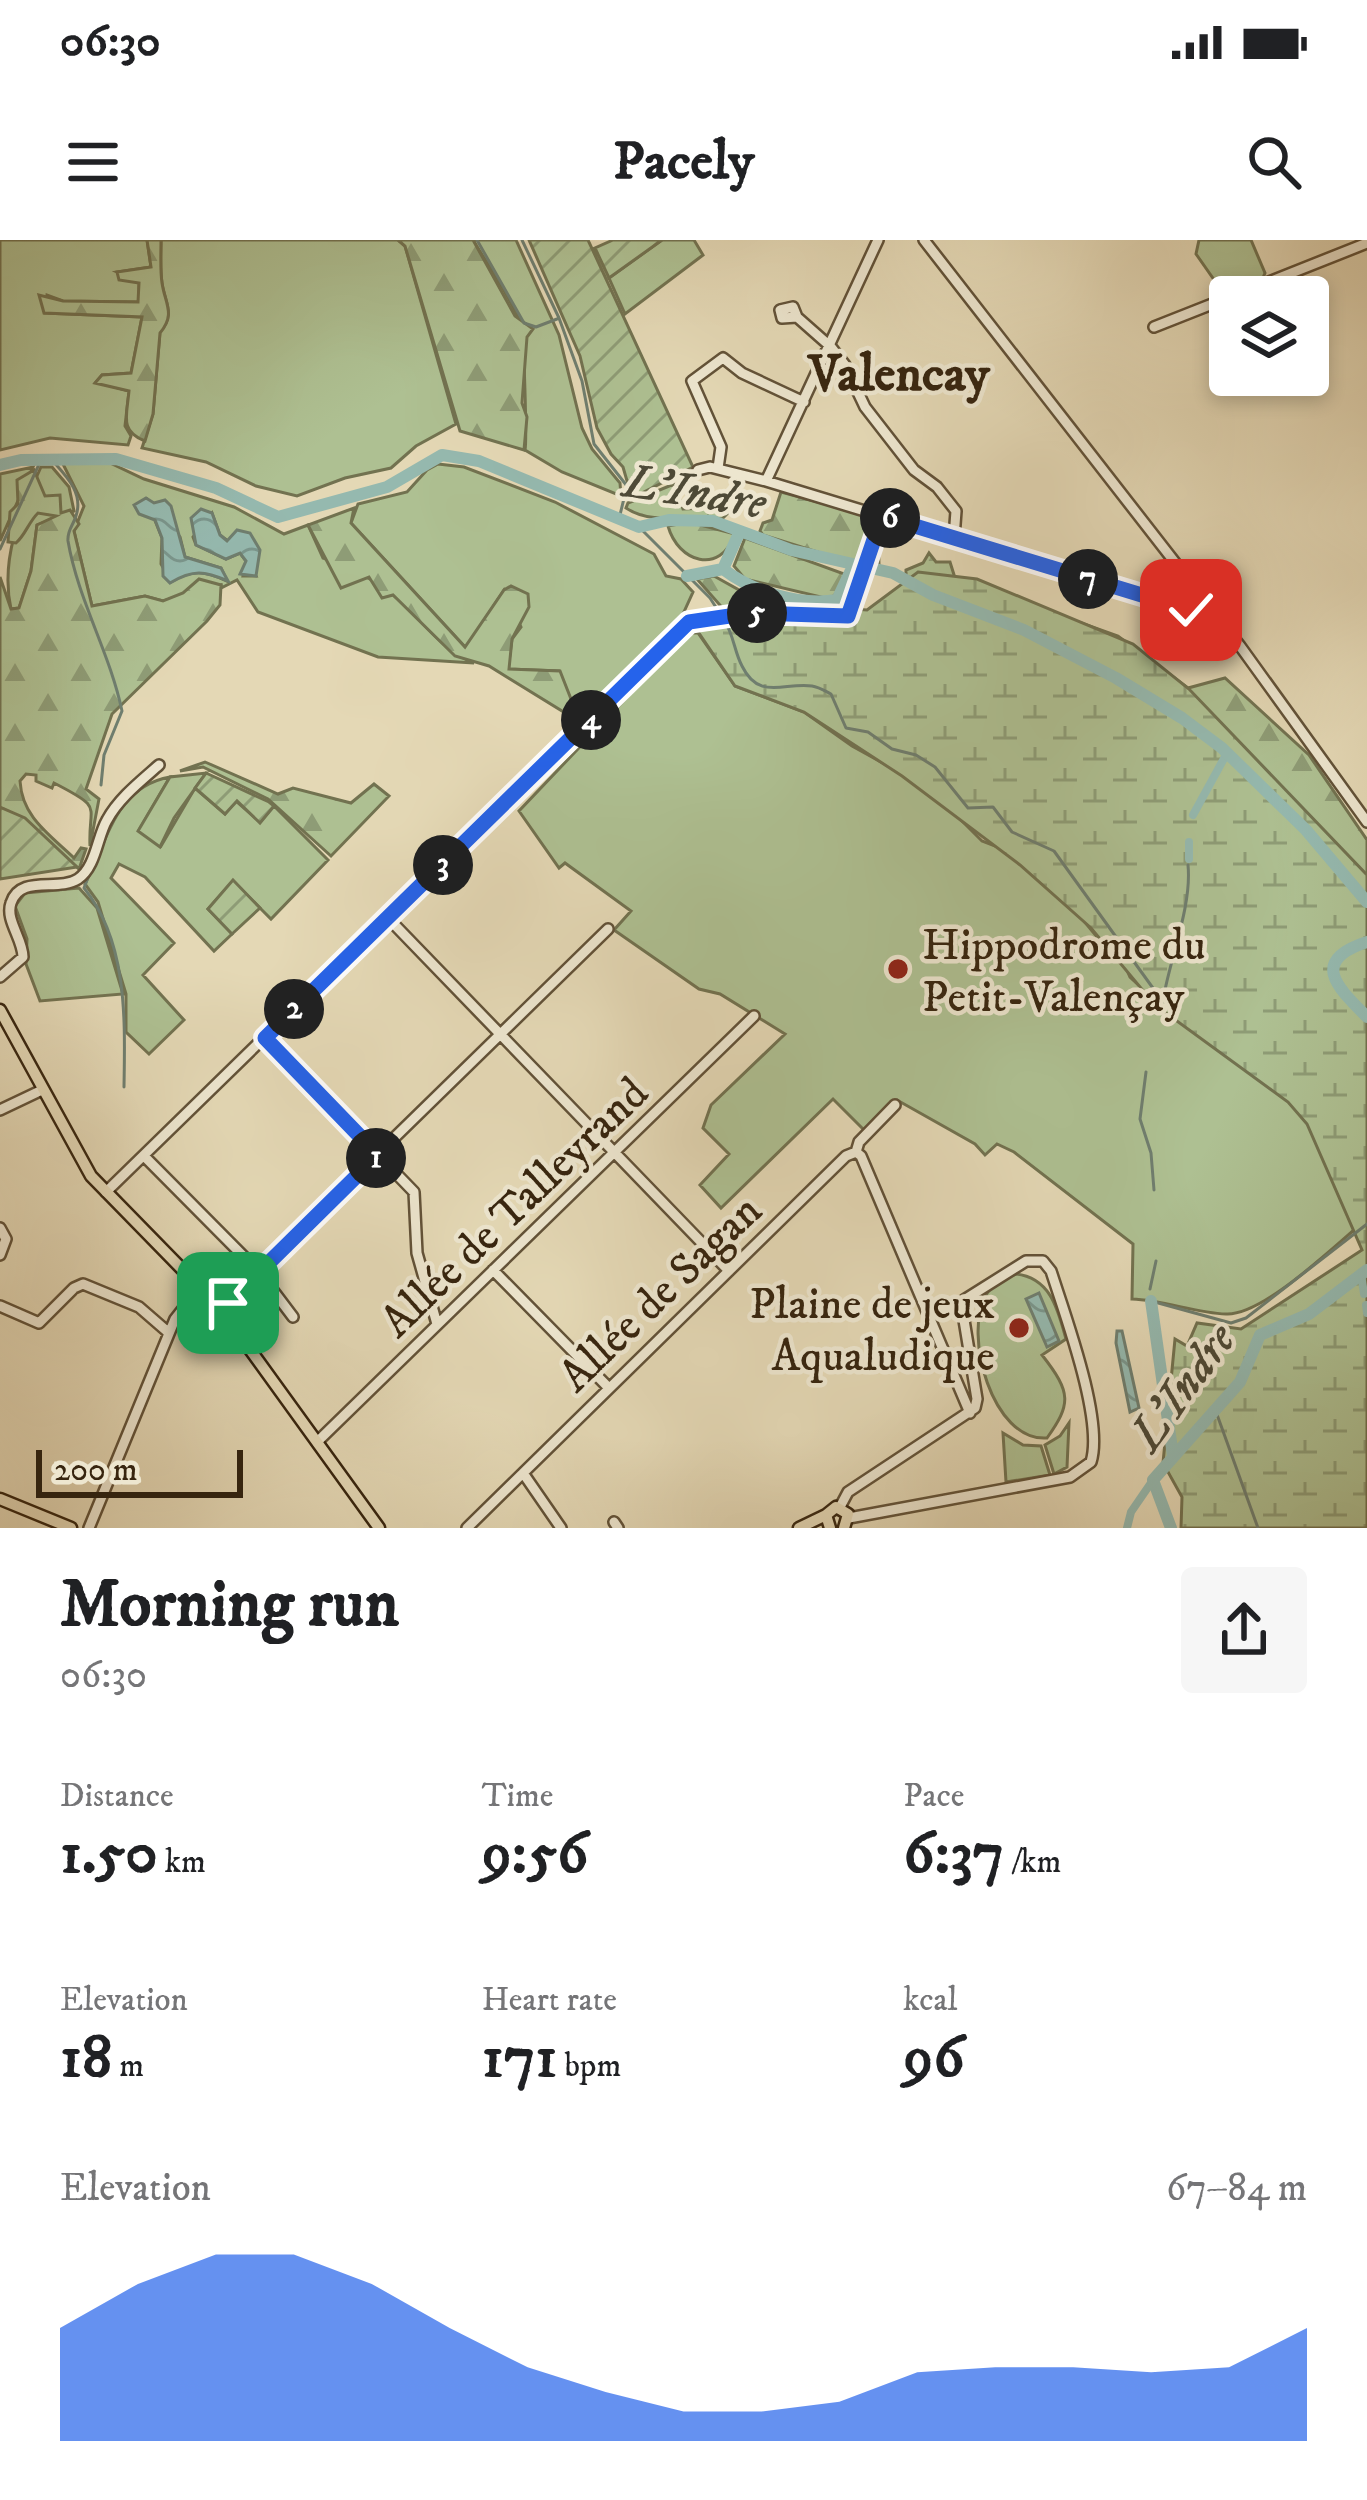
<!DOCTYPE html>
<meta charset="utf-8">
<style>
body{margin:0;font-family:"IM FELL DW Pica",serif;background:#f6f6f6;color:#202124;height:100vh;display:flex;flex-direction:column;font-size:45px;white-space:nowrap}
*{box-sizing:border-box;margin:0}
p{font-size:39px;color:#757577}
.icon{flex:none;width:66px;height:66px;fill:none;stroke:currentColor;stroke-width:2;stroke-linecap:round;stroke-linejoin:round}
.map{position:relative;height:1288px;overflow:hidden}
.sheet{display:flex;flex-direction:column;background:#fff;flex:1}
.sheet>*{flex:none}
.fabs{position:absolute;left:1209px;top:36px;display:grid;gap:24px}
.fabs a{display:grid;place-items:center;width:120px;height:120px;border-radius:12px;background:#fff;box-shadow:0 6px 18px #0003;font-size:60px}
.scale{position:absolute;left:36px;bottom:30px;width:207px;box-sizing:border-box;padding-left:12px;border:6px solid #37250f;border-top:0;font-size:33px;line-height:42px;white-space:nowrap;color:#37250f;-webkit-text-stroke:9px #ede6cf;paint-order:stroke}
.pin{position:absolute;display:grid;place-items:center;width:102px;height:102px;color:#fff;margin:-51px;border-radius:24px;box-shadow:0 6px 18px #0006}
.km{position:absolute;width:60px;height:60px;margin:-30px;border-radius:50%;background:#222;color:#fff;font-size:33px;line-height:60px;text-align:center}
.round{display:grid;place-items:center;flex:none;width:126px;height:126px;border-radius:12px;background:#f6f6f6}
.headline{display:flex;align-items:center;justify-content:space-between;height:204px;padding:0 60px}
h1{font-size:66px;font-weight:700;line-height:90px}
.figures{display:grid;grid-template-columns:repeat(3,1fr);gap:18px;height:204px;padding:12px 60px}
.figures div{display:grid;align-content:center}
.figures b{font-size:60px;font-weight:700}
.figures small{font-size:33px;font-weight:400}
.figures p{font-size:33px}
.chart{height:336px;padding:24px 60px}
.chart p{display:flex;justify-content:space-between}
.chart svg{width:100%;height:216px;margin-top:12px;fill:#2563eb;opacity:.7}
.status{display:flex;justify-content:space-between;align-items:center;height:84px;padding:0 60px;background:#fff;direction:ltr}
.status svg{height:33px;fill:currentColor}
header{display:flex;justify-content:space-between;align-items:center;height:156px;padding:0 60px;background:#fff;font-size:54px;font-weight:700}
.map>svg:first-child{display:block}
.grass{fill:#aec092;stroke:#727250;stroke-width:3;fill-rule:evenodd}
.forest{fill:url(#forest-firs);stroke:#727250;stroke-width:3}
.wetland{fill:url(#wetland-marsh);stroke:#727250;stroke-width:3}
.garden{fill:url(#garden-furrows);stroke:#727250;stroke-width:3}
.water{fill:url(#water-waves);stroke:#6f7e6f;stroke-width:3}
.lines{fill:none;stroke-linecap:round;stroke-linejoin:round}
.stream{stroke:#6f7e6f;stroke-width:3}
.canal{stroke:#95b9af;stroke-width:8}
.river{stroke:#95b9af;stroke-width:12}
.minor-casing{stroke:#625238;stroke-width:14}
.major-casing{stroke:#37250f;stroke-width:15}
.minor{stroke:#ede6cf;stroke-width:9}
.major{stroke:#e4d8b5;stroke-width:10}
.route-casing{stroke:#fff;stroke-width:24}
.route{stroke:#2563eb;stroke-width:15}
.poi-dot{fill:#8f2418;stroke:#ede6cf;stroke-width:4.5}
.labels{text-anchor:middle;stroke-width:9;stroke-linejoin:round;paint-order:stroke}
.poi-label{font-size:45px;fill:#37250f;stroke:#ede6cf;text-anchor:start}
.street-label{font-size:45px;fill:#37250f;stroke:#ede6cf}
.water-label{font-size:48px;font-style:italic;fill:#4e4a37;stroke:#ede6cf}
.quarter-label{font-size:51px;font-weight:bold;fill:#37250f;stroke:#ede6cf}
</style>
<div class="status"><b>06:30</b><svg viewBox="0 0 49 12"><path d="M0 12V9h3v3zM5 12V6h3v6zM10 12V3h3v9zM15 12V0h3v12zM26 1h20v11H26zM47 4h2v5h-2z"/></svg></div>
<header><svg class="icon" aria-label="menu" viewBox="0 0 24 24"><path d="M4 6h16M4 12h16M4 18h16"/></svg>Pacely<svg class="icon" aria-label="search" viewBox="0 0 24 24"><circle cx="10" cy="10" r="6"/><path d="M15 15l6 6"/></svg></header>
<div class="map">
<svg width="1367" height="1288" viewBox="0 0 1367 1288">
<defs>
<pattern id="forest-firs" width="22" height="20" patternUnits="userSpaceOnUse" patternTransform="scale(3)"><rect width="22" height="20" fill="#aec092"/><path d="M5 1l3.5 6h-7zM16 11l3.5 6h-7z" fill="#8e9c76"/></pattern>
<pattern id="wetland-marsh" width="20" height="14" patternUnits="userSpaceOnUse" patternTransform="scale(3)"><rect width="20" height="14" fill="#aec092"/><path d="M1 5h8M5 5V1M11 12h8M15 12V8" fill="none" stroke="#8e9c76"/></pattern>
<pattern id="garden-furrows" width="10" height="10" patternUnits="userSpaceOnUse" patternTransform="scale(3)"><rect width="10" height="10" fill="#aec092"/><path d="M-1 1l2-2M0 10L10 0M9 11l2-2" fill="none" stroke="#8e9c76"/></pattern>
<pattern id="water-waves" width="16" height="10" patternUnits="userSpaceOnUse" patternTransform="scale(3)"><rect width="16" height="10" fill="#95b9af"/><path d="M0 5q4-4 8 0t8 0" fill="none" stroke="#7a968d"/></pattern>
</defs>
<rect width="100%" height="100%" fill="#e4d8b5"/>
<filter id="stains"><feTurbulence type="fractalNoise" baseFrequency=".00167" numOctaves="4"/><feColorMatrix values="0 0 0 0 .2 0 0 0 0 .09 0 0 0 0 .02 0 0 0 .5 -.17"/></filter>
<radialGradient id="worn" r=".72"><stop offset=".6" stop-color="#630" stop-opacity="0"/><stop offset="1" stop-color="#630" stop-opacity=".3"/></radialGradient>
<path class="grass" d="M0,0H147L151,27L117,32L139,42V62L63,61L47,55L45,73L142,77L131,133L102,135L96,142L129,151L125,186L131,196L128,205L50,198L0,210Z
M161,0H398L405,6L456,184L416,206L391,228L345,238L297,256L256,246L206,222L142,208L153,174L160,92C176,74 165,63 162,43C160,29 161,14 161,0Z
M473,0H516L559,95L582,188L592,209L620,243L621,256L562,232L525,210C527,202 524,94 521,85C514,63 486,22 473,0Z
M662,0H694L703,15L625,74L609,38Z
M1199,0H1251L1265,33L1262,40L1224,54L1196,14Z
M62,222L110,223L144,239L234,267L284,294L308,285L323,318C348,328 371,337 392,354C420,376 441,411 474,423L378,417L258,372L237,340L221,348V345L163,361L145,356L92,366L74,291L84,266ZM146,258L180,297L185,317L221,328L227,341C204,331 193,329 171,342L161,324L162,298ZM212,273L220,295L228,301L235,293L256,336H243L246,321L240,313L226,319L196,305L193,297Z
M438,224L464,227L555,262L654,314L666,336L681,339L693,352L677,387L580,482L559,431L508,429L512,399L521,387L504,350L466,408L351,283L358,264L407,252L427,230Z
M33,227L0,301V234Z
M41,227H52L69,247L74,271L37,285L31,331L19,368L11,369C0,319 20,273 41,227Z
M688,393H698L735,446L804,472L852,506L930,549L982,601L1021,616L1056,647L1106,708L1123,721L1130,737L1158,763L1299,854L1367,979C1337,1003 1264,1076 1226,1074C1195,1073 1164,1060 1132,1059L1133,1004L1014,912L997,904L985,915L975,904L897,860L865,891L833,859L721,968L700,945L729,914L703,888L711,865L785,794L720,754L699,749L614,690L631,671L565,623L559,628L519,571Z
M170,537L139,590L161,606L195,548L225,574L236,561L260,582L274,566L328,620L271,679L233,641L208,669L232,694L214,711L145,637L119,624L111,638L174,703L143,735L184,780L149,814L126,792V754L98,662L85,644C108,600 115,547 170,537Z
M79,648L97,668L123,754L40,761L26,724L27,699L15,666L25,653Z
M1016,1034C1051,1038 1058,1070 1066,1099L1042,1115C1072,1153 1071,1164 1047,1198C992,1202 963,1094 986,1055C992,1044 1004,1038 1016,1034Z
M1069,1183L1067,1227L1054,1234L1045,1205L1060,1196Z
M1003,1193L1023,1205L1041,1206L1050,1235L1006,1242Z"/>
<path class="forest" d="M147,0H161C161,14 160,30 162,43C165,64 176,74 160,93L153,174L145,201C119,191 127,175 129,151L95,143L102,135L131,133L142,77L44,73L39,55L63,61L138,62L139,43L119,40L117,32L151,27Z
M398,0H473L515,76L533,89L527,97L522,163L527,177L524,210L460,191L405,6Z
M34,230L45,256L60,255L61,273L70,270L79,284L74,291L92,366L145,356L163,361L183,353L199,339L221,345L220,365L207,381L112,474L86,549L99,559L90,606C88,564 105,569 54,543L52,548L36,541V535L26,534L20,541C22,577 49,594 74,618L81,608L86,609L79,629L27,582L0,567V337L11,369L19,368L31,331L37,285L56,276L38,273C28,283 26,294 16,303L8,302L10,272L18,264L17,240Z
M674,244L683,269L708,268L727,274L722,279C689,274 653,286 626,268L628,263Z
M781,252L873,277L878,282L879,325L875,330L763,295L760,291L763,283L772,280Z
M354,268L351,283L465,407L504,350L511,346L528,354L529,367L512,399L509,429L560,431L580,482L489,426L455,416L393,355L382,358L369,337L341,348L308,285Z
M689,282L735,294C720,336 678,322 668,286Z
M745,298L847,335L834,356L825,358L745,339L734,326Z
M929,313L936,322H950L955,338L1118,396L1188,448L1225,438L1309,515L1367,600V683L924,343L906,336V330L923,323Z
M714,336L741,351L790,363L726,372L697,339Z
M205,522L278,554L293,548L351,563L374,544L389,556L331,616L268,559L203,527L180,531Z
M206,533L174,578L160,607L138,591L170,537Z"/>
<path class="wetland" d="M918,332L977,339L1133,404L1189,449L1367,635V1288H1181L1182,1257L1163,1223L1175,1099L1187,1106L1197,1083L1241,1089L1362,1010L1307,884L1288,862L1155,765L1091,688L1020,625L902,536L804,472L735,446L688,377L749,362L867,370Z"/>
<path class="garden" d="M529,0H588L693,227L632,258L623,227L611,214L597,188L580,116Z
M613,0H662L609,38L595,8Z
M206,533L269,562L274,566L260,583L237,561L225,574L195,548Z
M0,567L25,578L77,627L0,639Z
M233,640L260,668L232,694L208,669Z"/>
<path class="water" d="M146,258L154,263L165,260L171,266L185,317L221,328L228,341C205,331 193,329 170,343L163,336L162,298L155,280L139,274L134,265Z
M201,269L212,273L220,295L227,301L237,290L250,293L260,310L256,336L240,334L246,321L240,313L226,319L196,305L191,278Z
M1039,1053L1059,1101L1047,1107L1026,1059Z
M1117,1091H1122L1139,1168L1130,1172L1116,1103Z"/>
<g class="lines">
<path class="stream" d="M477,0L524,83L536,87L557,79
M522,0L559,78L582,141L594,204L627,246L619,279
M51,219C65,235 84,252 76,276C73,286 67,290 68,301C78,360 110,413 122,471L104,515L101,545
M639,287L710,358L719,372
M0,309L41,220
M724,380C734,395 734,411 742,426C759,461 784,442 812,446C819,447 825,451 831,454L846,488L868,492L892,509L916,515L935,527L968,568L993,567L1012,592L1054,611L1163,762
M101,609L109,587
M90,632L84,648C128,702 125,780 124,847
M1163,760C1170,718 1192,666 1188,625
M1146,832L1140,879L1151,913L1154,950
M1150,1049L1156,1021
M1151,1061L1231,1083L1246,1078L1367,984
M1215,1169L1258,1288"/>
<path class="canal" d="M1193,575L1227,513
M1189,619V602
M1361,1034L1364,1054
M1366,1065L1367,1073
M1127,1288L1131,1272L1153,1240"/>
<path class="river" d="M0,225L21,220L116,219L216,248L278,277L387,247L442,215L479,221L639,287L669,280L713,281L791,310L893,333L933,355L1024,390L1116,438L1182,478L1222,508L1306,590L1367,662
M723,329L740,291
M687,336L723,329C753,352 799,366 837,360L853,326
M1367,702C1309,721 1337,747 1367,777
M1151,1061L1173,1216
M1171,1288L1153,1240L1240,1142L1260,1095L1309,1074L1367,1030"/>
<defs>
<path id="minor" d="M924,0L1240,406L1367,582
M1231,57L1367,3
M797,77L782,78L780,70L793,67L797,77L831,107L845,125L865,167L914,230L937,247L956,271L954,298
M1154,87L1230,57
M718,228L721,207L692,141L723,118L742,133L804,162
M698,230L710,227L766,241L1200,373L1211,370
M766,241L878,0
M388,678L729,1031
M0,737L23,717C23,699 5,680 11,663C20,634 58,652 78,639C96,627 97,597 107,580C119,558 141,541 159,525
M265,798L414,952L417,1013L437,1084
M0,870L42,850
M856,912L861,916L970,1173
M144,916L259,1032L293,1077
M106,952L689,383L750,373L848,376L882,276
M0,988L6,999L0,1015
M493,1030L608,1147
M0,1066L39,1083L74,1048L83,1044L139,1067L169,1093
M220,1068L608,689
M317,1202L754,776
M523,1233L561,1288
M840,1267L848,1252L975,1168L977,1159L962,1068L964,1060L1026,1021H1043L1051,1031C1065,1075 1104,1180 1091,1222L1070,1237L849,1278
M614,1282L618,1288
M89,1288L175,1079L201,1046
M467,1288L846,916L856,912L859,902L895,865"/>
<path id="major" d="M0,770L91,936L220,1068L379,1288
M0,1259L71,1288
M799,1288L826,1275
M830,1288L826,1275L836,1267L848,1274L844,1288"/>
</defs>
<use href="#minor" class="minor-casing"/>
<use href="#major" class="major-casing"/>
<use href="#minor" class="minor"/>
<use href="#major" class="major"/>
</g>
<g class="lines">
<defs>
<path id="route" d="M228,1063L378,915L265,798L689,382L750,373L848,376L882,276L1191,370"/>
</defs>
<use href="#route" class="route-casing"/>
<use href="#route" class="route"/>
</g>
<g class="poi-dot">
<circle cx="898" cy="729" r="12"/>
<circle cx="1019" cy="1088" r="12"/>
</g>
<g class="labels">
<g class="poi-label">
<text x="922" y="719">Hippodrome du<tspan x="922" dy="52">Petit-Valençay</tspan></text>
<text x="995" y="1078" text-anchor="end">Plaine de jeux<tspan x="995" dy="52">Aqualudique</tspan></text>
</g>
<g class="street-label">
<text transform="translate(513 966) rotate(-44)" y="16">Allée de Talleyrand</text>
<text transform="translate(659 1052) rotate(-44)" y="16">Allée de Sagan</text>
</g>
<g class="water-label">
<text transform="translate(695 250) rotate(9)" y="17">L'Indre</text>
<text transform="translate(1181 1146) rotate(-54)" y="17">L'Indre</text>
</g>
<g class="quarter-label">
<text x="899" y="150">Valencay</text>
</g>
</g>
<rect width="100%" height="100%" filter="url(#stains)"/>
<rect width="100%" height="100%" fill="url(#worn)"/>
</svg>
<div class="fabs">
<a><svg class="icon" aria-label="layers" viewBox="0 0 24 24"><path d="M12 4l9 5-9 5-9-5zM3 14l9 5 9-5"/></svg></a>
</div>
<div class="scale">200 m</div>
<div class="pin" style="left:228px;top:1063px;background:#1e9e55"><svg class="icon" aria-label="arrive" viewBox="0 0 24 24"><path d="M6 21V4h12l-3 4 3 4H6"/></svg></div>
<div class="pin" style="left:1191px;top:370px;background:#d93025"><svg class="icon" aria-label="check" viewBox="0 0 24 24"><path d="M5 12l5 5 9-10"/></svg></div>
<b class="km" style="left:376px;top:918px">1</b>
<b class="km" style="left:294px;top:769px">2</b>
<b class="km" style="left:443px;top:625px">3</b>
<b class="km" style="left:591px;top:480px">4</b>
<b class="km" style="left:757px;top:373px">5</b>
<b class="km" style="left:890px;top:278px">6</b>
<b class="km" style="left:1088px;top:339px">7</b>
</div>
<section class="sheet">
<div class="headline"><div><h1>Morning run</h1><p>06:30</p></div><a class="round"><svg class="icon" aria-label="share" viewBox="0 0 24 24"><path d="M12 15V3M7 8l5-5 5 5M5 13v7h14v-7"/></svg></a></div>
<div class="figures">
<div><p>Distance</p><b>1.50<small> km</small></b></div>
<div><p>Time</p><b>9:56</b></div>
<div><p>Pace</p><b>6:37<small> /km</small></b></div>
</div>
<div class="figures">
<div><p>Elevation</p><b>18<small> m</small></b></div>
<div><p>Heart rate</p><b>171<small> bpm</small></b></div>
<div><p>kcal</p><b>96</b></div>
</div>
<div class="chart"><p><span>Elevation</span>67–84 m</p>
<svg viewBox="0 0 160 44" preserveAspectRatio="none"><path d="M0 44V21L10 12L20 6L30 6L40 12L50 21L60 29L70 34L80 38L90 38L100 36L110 30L120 29L130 29L140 30L150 29L160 21V44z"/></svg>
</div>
</section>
